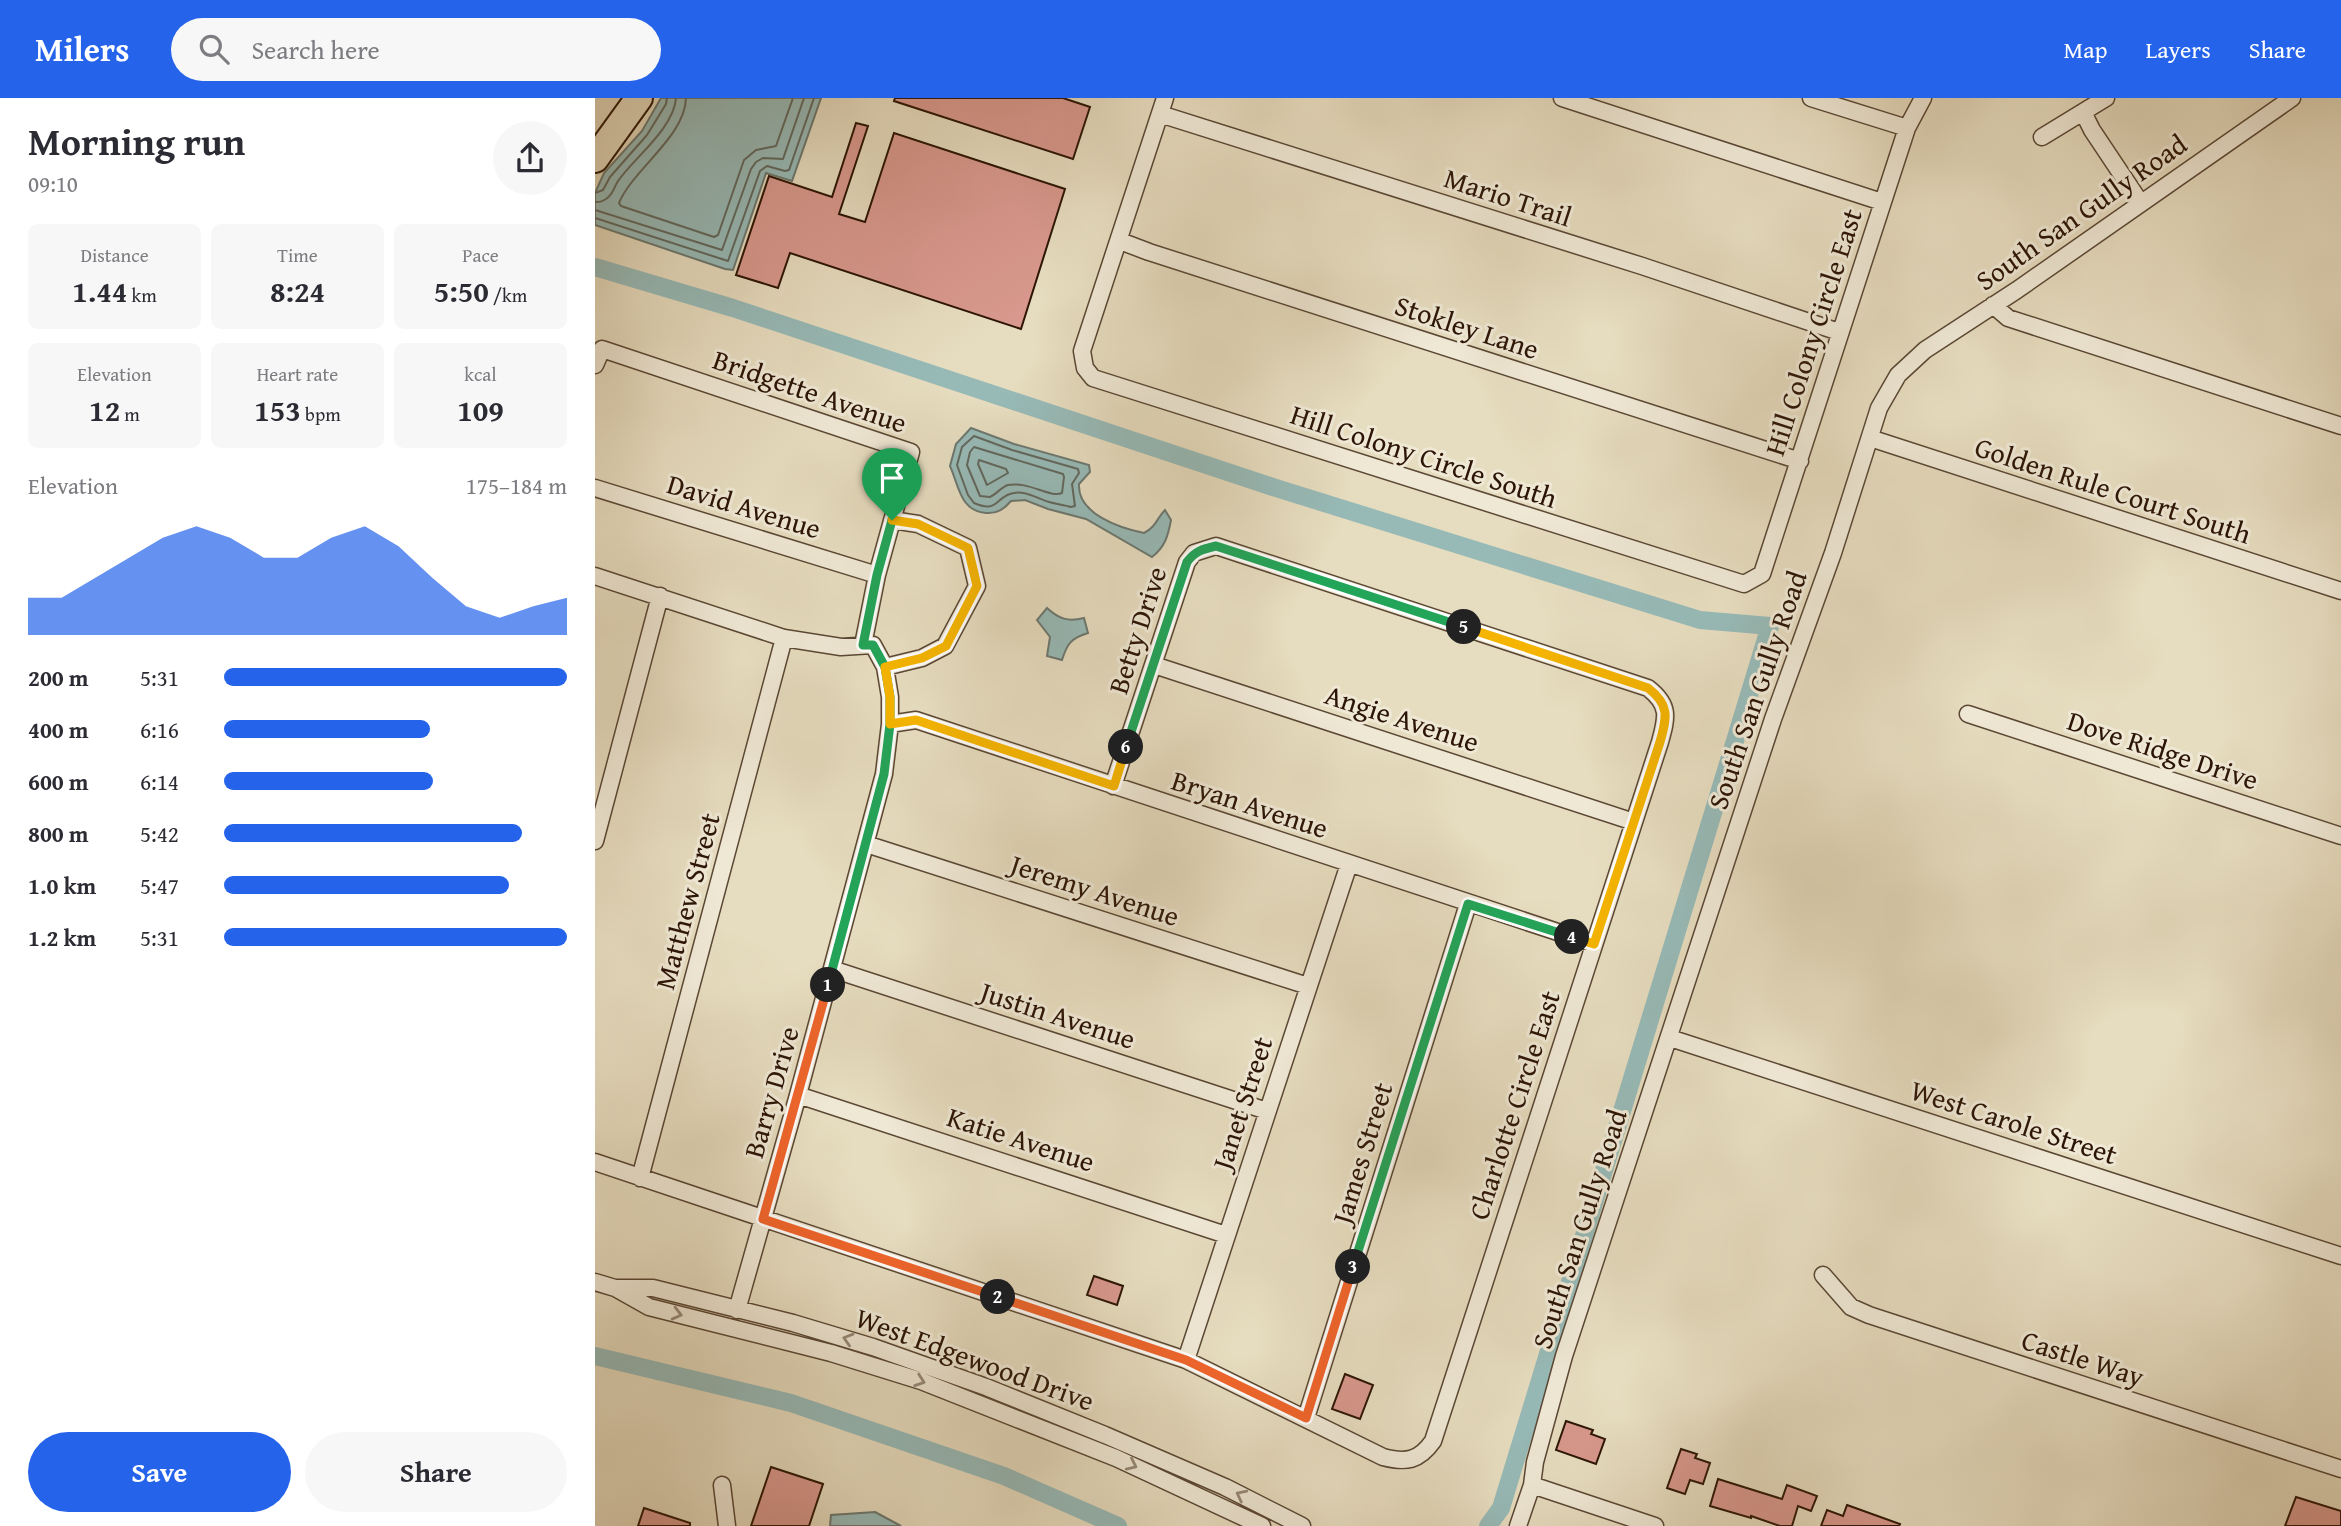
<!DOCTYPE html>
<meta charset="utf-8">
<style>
body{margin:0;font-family:"Gentium Book Plus",serif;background:#f7f7f7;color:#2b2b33;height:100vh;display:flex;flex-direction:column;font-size:26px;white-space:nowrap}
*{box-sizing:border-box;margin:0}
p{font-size:23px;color:#7c7c81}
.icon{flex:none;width:38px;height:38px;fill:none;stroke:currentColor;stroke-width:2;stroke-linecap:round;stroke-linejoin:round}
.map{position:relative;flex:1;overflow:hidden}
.side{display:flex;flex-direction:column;background:#fff;width:595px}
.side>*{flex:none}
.pin{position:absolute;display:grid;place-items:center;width:60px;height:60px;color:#fff;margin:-72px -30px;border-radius:50% 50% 50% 0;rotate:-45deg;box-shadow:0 0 7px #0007}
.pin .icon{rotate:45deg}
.km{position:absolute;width:35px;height:35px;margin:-18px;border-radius:50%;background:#222;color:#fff;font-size:19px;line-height:35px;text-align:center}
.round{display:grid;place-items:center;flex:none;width:74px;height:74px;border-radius:37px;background:#f7f7f7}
.headline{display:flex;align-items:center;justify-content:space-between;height:119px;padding:0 28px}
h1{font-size:38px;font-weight:800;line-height:52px}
.stats{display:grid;grid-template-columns:repeat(3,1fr);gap:10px;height:119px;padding:7px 28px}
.stats div{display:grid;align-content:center;border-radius:10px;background:#f7f7f7;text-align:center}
.stats b{font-size:30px;font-weight:800}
.stats small{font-size:19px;font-weight:400}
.stats p{font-size:19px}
.chart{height:196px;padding:14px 28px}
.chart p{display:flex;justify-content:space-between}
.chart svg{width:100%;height:126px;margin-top:7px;fill:#2563eb;opacity:.7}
.button{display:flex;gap:14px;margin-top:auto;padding:14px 28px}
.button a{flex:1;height:80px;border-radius:42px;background:#2563eb;color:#fff;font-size:28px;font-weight:800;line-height:80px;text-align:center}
.button a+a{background:#f7f7f7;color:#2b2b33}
ul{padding:0 28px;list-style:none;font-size:23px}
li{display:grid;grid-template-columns:112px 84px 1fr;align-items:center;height:52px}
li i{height:18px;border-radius:9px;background:#2563eb}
header{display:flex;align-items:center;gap:42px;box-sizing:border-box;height:98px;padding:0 35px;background:#2563eb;color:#fff}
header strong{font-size:33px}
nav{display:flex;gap:38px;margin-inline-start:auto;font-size:24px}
.search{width:490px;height:63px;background:#f7f7f7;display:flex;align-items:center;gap:18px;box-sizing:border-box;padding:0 24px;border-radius:38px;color:#7c7c81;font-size:26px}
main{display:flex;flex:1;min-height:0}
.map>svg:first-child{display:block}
.water{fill:#97bab7;stroke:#6c7870;stroke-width:2}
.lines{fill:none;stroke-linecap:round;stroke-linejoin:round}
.shore{stroke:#62685e;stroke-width:2}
.canal{stroke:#97bab7;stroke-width:18}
.building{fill:#d8988d;stroke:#2c1505;stroke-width:2}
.minor-casing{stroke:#5a4734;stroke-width:19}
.primary-casing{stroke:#2c1505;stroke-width:30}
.minor{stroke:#efe8d5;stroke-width:16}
.primary{stroke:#e6dcbf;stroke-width:26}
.oneway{stroke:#978977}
.split-1-casing{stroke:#fff;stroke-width:14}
.split-2-casing{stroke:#fff;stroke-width:14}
.split-3-casing{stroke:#fff;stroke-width:14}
.split-4-casing{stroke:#fff;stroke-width:14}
.split-5-casing{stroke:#fff;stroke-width:14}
.split-6-casing{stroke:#fff;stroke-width:14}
.split-7-casing{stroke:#fff;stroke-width:14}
.split-1{stroke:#22a559;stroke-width:9}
.split-2{stroke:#f0652b;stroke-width:9}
.split-3{stroke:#f0652b;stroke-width:9}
.split-4{stroke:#22a559;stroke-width:9}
.split-5{stroke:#f5b400;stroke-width:9}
.split-6{stroke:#22a559;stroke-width:9}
.split-7{stroke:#f5b400;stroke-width:9}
.labels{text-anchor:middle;stroke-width:6;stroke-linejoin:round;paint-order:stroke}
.street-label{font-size:28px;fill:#2c1505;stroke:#efe8d5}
</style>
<header>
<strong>Milers</strong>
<div class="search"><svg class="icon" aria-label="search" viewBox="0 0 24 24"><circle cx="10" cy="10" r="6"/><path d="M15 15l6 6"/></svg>Search here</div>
<nav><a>Map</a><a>Layers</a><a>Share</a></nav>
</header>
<main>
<section class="side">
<div class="headline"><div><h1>Morning run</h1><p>09:10</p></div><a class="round"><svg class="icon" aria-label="share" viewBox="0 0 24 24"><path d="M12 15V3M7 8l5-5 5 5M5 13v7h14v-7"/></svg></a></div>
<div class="stats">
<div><p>Distance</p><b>1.44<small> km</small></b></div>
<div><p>Time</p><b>8:24</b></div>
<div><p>Pace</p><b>5:50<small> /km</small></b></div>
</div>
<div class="stats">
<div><p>Elevation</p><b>12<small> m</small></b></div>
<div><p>Heart rate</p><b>153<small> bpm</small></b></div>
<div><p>kcal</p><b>109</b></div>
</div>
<div class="chart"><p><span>Elevation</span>175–184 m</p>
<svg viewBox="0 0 160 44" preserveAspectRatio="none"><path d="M0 44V31L10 31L20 24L30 17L40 10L50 6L60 10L70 17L80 17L90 10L100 6L110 13L120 24L130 34L140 38L150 34L160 31V44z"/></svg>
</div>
<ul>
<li><b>200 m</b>5:31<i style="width:100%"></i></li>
<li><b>400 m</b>6:16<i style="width:60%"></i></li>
<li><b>600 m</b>6:14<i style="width:61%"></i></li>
<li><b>800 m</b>5:42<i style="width:87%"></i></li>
<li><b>1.0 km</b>5:47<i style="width:83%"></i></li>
<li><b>1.2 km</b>5:31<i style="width:100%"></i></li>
</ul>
<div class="button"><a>Save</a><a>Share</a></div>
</section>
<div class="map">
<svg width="1746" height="1428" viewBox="0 0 1746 1428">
<rect width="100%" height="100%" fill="#e6dcbf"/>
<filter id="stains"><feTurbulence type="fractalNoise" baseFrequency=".00286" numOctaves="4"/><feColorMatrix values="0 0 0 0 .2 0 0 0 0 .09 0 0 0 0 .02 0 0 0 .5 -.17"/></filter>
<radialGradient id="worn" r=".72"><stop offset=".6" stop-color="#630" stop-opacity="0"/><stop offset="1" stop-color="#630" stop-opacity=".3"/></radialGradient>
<path class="water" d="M66,0H226L197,83L171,75L138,172L130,171L0,127V95L9,75L47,33Z
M376,330L419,346L494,367L495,374L484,386C482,416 525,430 549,435C562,428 561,421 570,412L576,422C573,438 570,449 557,459L491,421L453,411L430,402L416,403C409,411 402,416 391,415C365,413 364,388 355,368L361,346Z
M452,510C464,521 473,524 489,520L493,535C476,540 472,546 467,562L452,558L455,539L442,522Z
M280,1414L306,1428H235L236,1417Z"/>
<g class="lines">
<path class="shore" d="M91,0C90,39 38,71 24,105L26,108L119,139L123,137L149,62L161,52L181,48L198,0
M0,95L8,92L15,79L52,37L71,6L72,0
M0,104C5,104 6,104 11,101C18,97 19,89 23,83C39,60 79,30 81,0
M0,112L127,152L156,71L161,64L168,60L188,61L209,0
M0,120L133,163L165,73L172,68L190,73L194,72L219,0
M379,338L417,352L483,371L484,375L477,386L480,408L476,409C469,407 461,406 454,404C441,400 429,391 415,396C400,401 402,415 379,405L373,397L362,367L367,349Z
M379,349L468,376L469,379L467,395C454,400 434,383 413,387C406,389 402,396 395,399L385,398L372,367L375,354Z
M384,362L411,371L413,375L392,387L383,366Z"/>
<path class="canal" d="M0,169L138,210L681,390L1105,522L1175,528L906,1410L893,1428
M0,1258L196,1305L409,1378L523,1428"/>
</g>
<path class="building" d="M300,0H468L495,9L478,61L299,3Z
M261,25L273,28L244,116L270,124L299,35L470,91L426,231L195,155L183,190L141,177L174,78L237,99Z
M499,1178L528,1188L522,1207L492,1197Z
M750,1276L778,1287L765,1321L737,1311Z
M971,1323L998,1332L996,1336L1010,1341L1001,1366L961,1352Z
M1086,1351L1102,1356L1100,1360L1115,1365L1108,1386L1095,1382L1090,1396L1072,1390Z
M176,1369L228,1386L214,1428H156Z
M1123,1381L1187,1401L1192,1387L1222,1398L1216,1413L1203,1408L1197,1428H1185L1156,1418V1420L1115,1408Z
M1701,1399L1746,1413V1428H1690Z
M1252,1407L1305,1426L1304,1428H1226L1232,1412L1248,1418Z
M49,1410L95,1425V1428H43Z"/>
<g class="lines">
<defs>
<path id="minor" d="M570,0L487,253L490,270L498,280L1149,486L1167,476L1312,30L1328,0
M967,0L1287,104
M1216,0L1312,30
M1488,14L1497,32L1545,104
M565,16L1047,168L1244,234
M1447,39L1511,0
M525,143L554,154L1205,363
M1398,207L1413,220L1746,328
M0,267L7,251L316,354L282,477L268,547
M1275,340L1746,493
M0,390L282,477
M0,478L189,540L246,549L278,547L290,569L295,599V626L289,676L203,997L142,1212
M559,567L1039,724
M290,569L327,560L350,548L382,488L373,450L323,426L297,422
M1373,616L1746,738
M295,626L321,622L999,846
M0,743L65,498
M271,746L713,888
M237,871L672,1013
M1075,940L1746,1158
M203,997L631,1137
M0,1064L591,1262L788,1359C811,1365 824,1363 838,1343L1065,644C1072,619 1075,607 1053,590L621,448L599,455L592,464L518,688
M45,1080L189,540
M1228,1177L1256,1209L1274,1217L1746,1371
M0,1184L20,1190H58L198,1225L278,1249L391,1289L510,1337L630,1389L707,1428
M22,1191L54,1209L236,1255L326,1283L521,1360L667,1428
M591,1262L754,766
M711,1320L873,806
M127,1387L132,1428
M937,1387L1060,1428
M923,1428L937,1387L940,1364L969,1258L1178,621L1238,455L1284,310L1303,277L1330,252L1422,192L1697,0"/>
<path id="primary" d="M0,61L44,0"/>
</defs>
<use href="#minor" class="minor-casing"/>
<use href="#primary" class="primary-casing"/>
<use href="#minor" class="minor"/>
<use href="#primary" class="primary"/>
</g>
<defs><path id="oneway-chevron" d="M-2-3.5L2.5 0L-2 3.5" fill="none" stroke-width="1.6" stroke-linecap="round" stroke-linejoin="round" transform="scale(1.75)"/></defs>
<g class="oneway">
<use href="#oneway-chevron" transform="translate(82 1216) rotate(14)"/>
<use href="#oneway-chevron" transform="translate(253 1241) rotate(-163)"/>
<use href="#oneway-chevron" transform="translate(325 1283) rotate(19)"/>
<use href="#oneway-chevron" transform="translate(537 1367) rotate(25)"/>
<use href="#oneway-chevron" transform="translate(646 1397) rotate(-153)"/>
</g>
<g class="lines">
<defs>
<path id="split-1" d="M233,887L289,676L295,626V599L290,569L278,547H268L282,477L297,422"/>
<path id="split-2" d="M233,887L168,1121L403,1199"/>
<path id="split-3" d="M403,1199L591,1262L711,1320L758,1169"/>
<path id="split-4" d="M758,1169L873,806L977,839"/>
<path id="split-5" d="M869,529L1053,590C1075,607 1072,619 1065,644L999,846L977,839"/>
<path id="split-6" d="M531,649L592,464C600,453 608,451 621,448L869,529"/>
<path id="split-7" d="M297,422L323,426L373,450L382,488L351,548L327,560L290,569L295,599V626L321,622L519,688L531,649"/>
</defs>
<use href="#split-1" class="split-1-casing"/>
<use href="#split-2" class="split-2-casing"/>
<use href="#split-3" class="split-3-casing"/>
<use href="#split-4" class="split-4-casing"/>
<use href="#split-5" class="split-5-casing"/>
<use href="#split-6" class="split-6-casing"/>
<use href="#split-7" class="split-7-casing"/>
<use href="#split-1" class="split-1"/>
<use href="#split-2" class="split-2"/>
<use href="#split-3" class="split-3"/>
<use href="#split-4" class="split-4"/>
<use href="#split-5" class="split-5"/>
<use href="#split-6" class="split-6"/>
<use href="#split-7" class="split-7"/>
</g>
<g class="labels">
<g class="street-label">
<text transform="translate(913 99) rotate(18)" y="10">Mario Trail</text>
<text transform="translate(1486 114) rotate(-35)" y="10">South San Gully Road</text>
<text transform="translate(872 229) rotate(18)" y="10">Stokley Lane</text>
<text transform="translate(1218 234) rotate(-72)" y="10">Hill Colony Circle East</text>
<text transform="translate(215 293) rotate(19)" y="10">Bridgette Avenue</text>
<text transform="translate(829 358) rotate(18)" y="10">Hill Colony Circle South</text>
<text transform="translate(1518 392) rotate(18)" y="10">Golden Rule Court South</text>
<text transform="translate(149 408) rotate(17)" y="10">David Avenue</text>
<text transform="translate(542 532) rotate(-72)" y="10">Betty Drive</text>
<text transform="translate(1162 592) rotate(-71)" y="10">South San Gully Road</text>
<text transform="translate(807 620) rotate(18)" y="10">Angie Avenue</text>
<text transform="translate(1568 652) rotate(18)" y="10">Dove Ridge Drive</text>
<text transform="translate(655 706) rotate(18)" y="10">Bryan Avenue</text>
<text transform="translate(500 792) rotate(18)" y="10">Jeremy Avenue</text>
<text transform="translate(92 803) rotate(-75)" y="10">Matthew Street</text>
<text transform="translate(463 917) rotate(18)" y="10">Justin Avenue</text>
<text transform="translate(176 994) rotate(-74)" y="10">Barry Drive</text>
<text transform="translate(647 1005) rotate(-72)" y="10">Janet Street</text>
<text transform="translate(919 1007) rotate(-72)" y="10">Charlotte Circle East</text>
<text transform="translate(1419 1024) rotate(18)" y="10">West Carole Street</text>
<text transform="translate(426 1041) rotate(18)" y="10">Katie Avenue</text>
<text transform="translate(767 1055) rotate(-73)" y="10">James Street</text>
<text transform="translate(984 1131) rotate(-72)" y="10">South San Gully Road</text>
<text transform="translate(1488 1260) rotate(18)" y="10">Castle Way</text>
<text transform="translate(380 1261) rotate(20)" y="10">West Edgewood Drive</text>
</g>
</g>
<rect width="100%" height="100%" filter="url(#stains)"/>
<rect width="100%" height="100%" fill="url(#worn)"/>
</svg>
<div class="pin" style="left:297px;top:422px;background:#1e9e55"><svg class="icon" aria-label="arrive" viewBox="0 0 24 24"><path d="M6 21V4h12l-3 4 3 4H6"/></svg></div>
<b class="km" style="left:233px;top:887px">1</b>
<b class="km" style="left:403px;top:1199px">2</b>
<b class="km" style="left:758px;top:1169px">3</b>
<b class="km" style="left:977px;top:839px">4</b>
<b class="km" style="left:869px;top:529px">5</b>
<b class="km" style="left:531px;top:649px">6</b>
</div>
</main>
